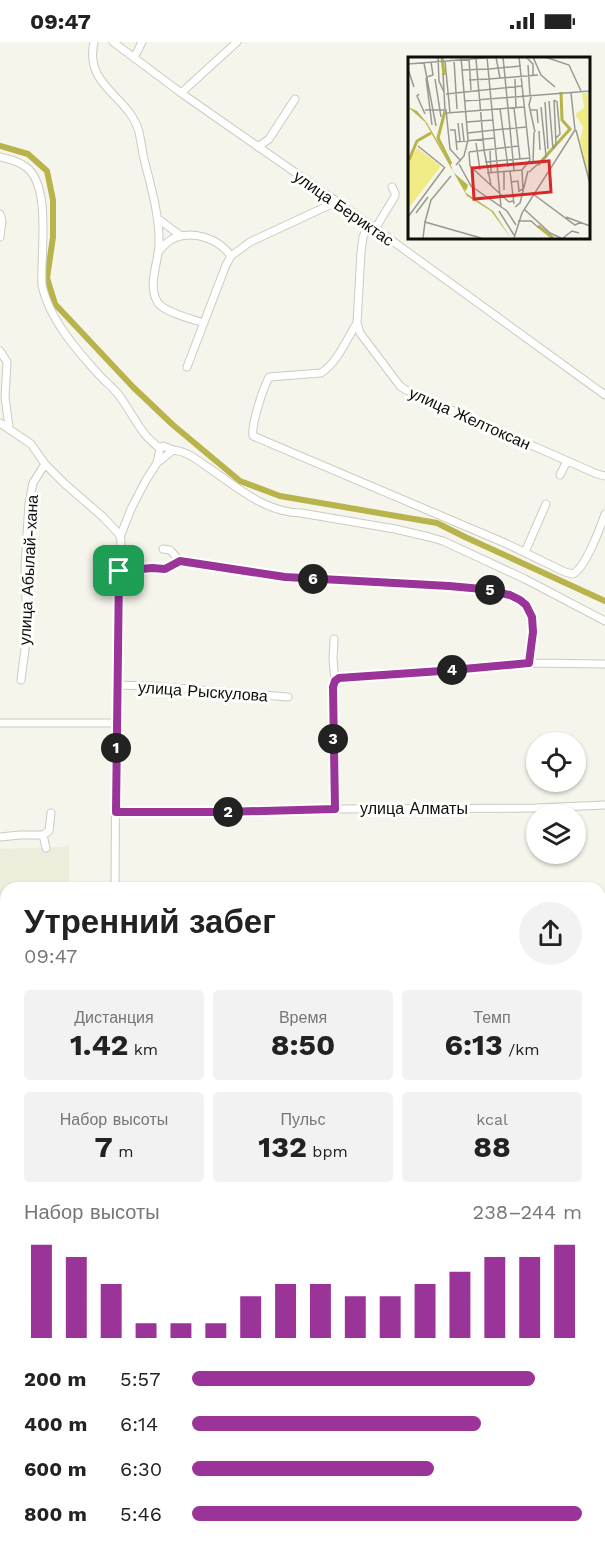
<!DOCTYPE html>
<html lang="ru">
<meta charset="utf-8">
<style>
body{margin:0;font-family:"Work Sans",sans-serif;background:#f2f2f2;color:#222;height:100vh;display:flex;flex-direction:column;font-size:22px;white-space:nowrap}
*{box-sizing:border-box;margin:0}
p{font-size:20px;color:#767676}
.icon{flex:none;width:33px;height:33px;fill:none;stroke:currentColor;stroke-width:2;stroke-linecap:round;stroke-linejoin:round}
.map{position:relative;flex:1;overflow:hidden}
.side{position:absolute;left:0px;top:840px;width:606px;height:668px;display:flex;flex-direction:column;background:#fff;border-radius:18px 18px 0 0;box-shadow:0 2px 4px #0004}
.side>*{flex:none}
.tools{position:absolute;left:526px;top:690px;display:grid;gap:12px}
.tools a{display:grid;place-items:center;width:60px;height:60px;border-radius:50%;background:#fff;box-shadow:0 2px 4px #0004;font-size:30px}
.pin{position:absolute;display:grid;place-items:center;width:51px;height:51px;color:#fff;margin:-26px;border-radius:12px;box-shadow:0 3px 9px #0006}
.km{position:absolute;width:30px;height:30px;margin:-15px;border-radius:50%;background:#222;color:#fff;font-size:16px;line-height:30px;text-align:center}
.round{display:grid;place-items:center;flex:none;width:63px;height:63px;border-radius:32px;background:#f2f2f2}
.headline{display:flex;align-items:center;justify-content:space-between;height:102px;padding:0 24px}
h1{font-size:33px;font-weight:700;line-height:45px}
.figures{display:grid;grid-template-columns:repeat(3,1fr);gap:9px;height:102px;padding:6px 24px}
.figures div{display:grid;align-content:center;border-radius:6px;background:#f2f2f2;text-align:center}
.figures b{font-size:30px;font-weight:700}
.figures small{font-size:16px;font-weight:400}
.figures p{font-size:16px}
.chart{height:168px;padding:12px 24px}
.chart p{display:flex;justify-content:space-between}
.chart svg{width:100%;height:108px;margin-top:6px;stroke:#9a3499;stroke-width:6}
ul{padding:0 24px;list-style:none;font-size:20px}
li{display:grid;grid-template-columns:96px 72px 1fr;align-items:center;height:45px}
li i{height:15px;border-radius:8px;background:#9a3499}
.status{display:flex;justify-content:space-between;align-items:center;height:42px;padding:0 30px;background:#fff;direction:ltr}
.status svg{height:16px;fill:currentColor}
.map>svg:first-child{display:block}
.built{fill:#ededdb}
.lines{fill:none;stroke-linecap:round;stroke-linejoin:round}
.canal{stroke:#b8b34b;stroke-width:6}
.street-casing{stroke:#cbcbc1;stroke-width:9}
.secondary-casing{stroke:#cbcbc1;stroke-width:11}
.street{stroke:#fff;stroke-width:7}
.secondary{stroke:#fff;stroke-width:9}
.route-casing{stroke:#fff;stroke-width:12}
.route{stroke:#9a3499;stroke-width:8}
.labels{text-anchor:middle;stroke-width:6;stroke-linejoin:round;paint-order:stroke}
.street-label{font-size:16px;fill:#0e0e0b;stroke:#fffffe}
.inset-river{fill:none;stroke:#b8b34b;stroke-width:3}
.inset-road{fill:none;stroke:#999991;stroke-width:1.5}
.view{fill:#d62828;fill-opacity:0.15;stroke:#d62828;stroke-width:3}
.inset-edge{fill:none;stroke:#0e0e0b;stroke-width:3}
</style>
<div class="status"><b>09:47</b><svg viewBox="0 0 49 12"><path d="M0 12V9h3v3zM5 12V6h3v6zM10 12V3h3v9zM15 12V0h3v12zM26 1h20v11H26zM47 4h2v5h-2z"/></svg></div>
<div class="map">
<svg width="605" height="1507" viewBox="0 0 605 1507">
<rect width="100%" height="100%" fill="#f5f5eb"/>
<path class="built" d="M69,803V846H6V938H0V807L60,805Z"/>
<g class="lines">
<path class="canal" d="M0,104L28,112L47,129L53,158V195L47,236L55,262L133,345L173,383L240,439L280,454L437,481L465,495L605,559
M600,955L605,950
M6,1507L12,1502"/>
<defs>
<path id="street" d="M94,0C84,45 129,53 139,90C141,99 142,108 144,117C151,145 160,175 159,203C158,222 147,244 158,261C166,271 192,277 204,281
M113,0L184,53L369,182L605,353
M134,16L142,0
M181,51L237,0
M258,105L269,97L295,57
M0,115C9,117 19,120 26,125C52,144 40,213 42,243C49,277 78,310 101,335C107,341 113,346 118,352C132,370 141,394 160,406L163,404L173,408
M0,172L2,179L0,195
M157,176L181,194
M369,182L363,195L361,210L357,281L360,291L400,344L406,348L597,432L605,434
M375,187L395,154V151L392,145
M159,209C163,204 168,199 174,196C194,188 219,197 231,214
M357,281C346,298 338,320 321,331L269,335C263,347 251,382 253,394L505,501L565,530L573,532C585,526 600,487 605,472
M0,309L7,320L5,355L9,385
M187,325L226,223L231,214L250,200L336,160
M0,381L31,402L45,422L65,442L103,475L119,492L121,497L116,681L115,846
M157,421L173,408C186,409 196,417 206,424C236,444 263,470 301,471L395,487L429,495L443,499L525,537L605,579
M560,433L567,419
M120,495L131,467L146,438L157,421L160,406
M163,507L170,508L180,519
M525,510L546,462
M119,529L152,526L165,527L180,519L284,535L449,544L482,547L510,553L521,558L526,563L532,575L533,590L529,621
M334,597L333,617L335,639
M21,638L27,592L25,525L29,461L33,441L45,422
M117,643L151,644L288,655
M0,681H116
M335,767L333,645L335,639L339,636L441,629L529,621L605,622
M116,770H223L335,767L536,766L605,763
M43,793L49,789L51,771
M0,795L20,793H43L46,806
M600,893L605,926
M600,937L605,932
M600,973L605,980
M0,997H6
M600,1013L605,1014
M0,1124L6,1125
M600,1127L605,1126
M0,1225L6,1224
M0,1356L6,1355
M0,1497L6,1492
M32,1507L36,1502
M513,1507L519,1502"/>
<path id="secondary" d="M600,1250L605,1245
M391,1507L395,1502"/>
</defs>
<use href="#street" class="street-casing"/>
<use href="#secondary" class="secondary-casing"/>
<use href="#street" class="street"/>
<use href="#secondary" class="secondary"/>
</g>
<g class="lines">
<defs>
<path id="route" d="M180,519L285,535L449,544L482,547L510,553L520,558L526,563L532,575L533,590L529,621L441,629L339,636L335,639L333,645L335,767L223,770H116L119,529L152,526L165,527Z"/>
</defs>
<use href="#route" class="route-casing"/>
<use href="#route" class="route"/>
</g>
<g class="labels">
<g class="street-label">
<text transform="translate(344 166) rotate(35)" y="6">улица Бериктас</text>
<text transform="translate(470 376) rotate(24)" y="6">улица Желтоксан</text>
<text transform="translate(28 528) rotate(-87)" y="6">улица Абылай-хана</text>
<text transform="translate(203 649) rotate(4)" y="6">улица Рыскулова</text>
<text x="414" y="772">улица Алматы</text>
</g>
</g>
<g transform="translate(408 15)">
<rect width="182" height="182" fill="#f5f5eb"/>
<path d="M174,36H181V124L172,83L175,70L167,57L176,51ZM9,91L33,109L0,152V105Z" fill="#f0eb85"/>
<path d="M0,50L9,54L19,66L43,108L45,115L60,128L58,134L56,131L58,136L85,154L103,181L83,154L59,139L17,65Z" fill="#b8b34b"/>
<path class="inset-river" d="M34,0L36,18M37,54L30,81L43,107M1,103L9,84L23,76M130,108L162,72L154,63L153,35M130,169L145,181"/>
<path class="inset-road" d="M30,0L31,24L36,35M79,0L93,150M88,0L92,21M95,0L106,113M111,0L122,103L114,113M118,0L125,7V18M125,0L133,18L147,30M137,0L161,8L173,34M61,2L63,33M68,2L76,93M46,3L49,52M37,4L42,56M16,6L28,69M0,7L89,0M120,8L122,38M0,12L6,30M81,12L113,9M54,13L80,12M35,16L37,53M19,20L25,18L23,5M18,21L24,68M27,22L33,60M81,22L130,18M107,22L108,51M61,23L81,22M11,37L9,39L17,57M38,37L114,29M123,40L121,48L127,75M146,43L149,45L152,77L148,81M56,44L182,34M141,44L145,92M137,45L140,92M133,50L138,99M106,51L112,102M92,52L100,110M17,53H38L42,92L53,104M122,53H129L130,66M39,56L116,50M59,65L85,63M50,66L52,84M54,66L56,84M42,73H47L49,93M86,73L118,70M168,73L182,127M131,74L132,93M60,76L86,73M48,85L87,81M68,86L72,113M10,89L36,110M145,92L148,87L146,43M76,93L83,128M82,94L83,115M61,95L62,109L101,145L105,144M61,95L111,89M77,105L122,101M125,106L126,75M51,107L63,129L99,154L108,168M48,108L56,99L60,83L53,0M102,114L106,147M121,115L139,99M79,116L114,113M103,125L110,124L111,135M96,133V114M111,134L115,132L114,113M125,137L167,168L173,165M107,150L112,146L120,114M116,152L142,176L153,181M91,154L106,178M8,156L20,140M0,160L37,110M158,160L182,169M110,164H123L131,171M17,165L23,143L43,119M15,181L17,165L73,181M106,181L114,156L167,73L163,36M155,181L164,174L171,176"/>
<path class="view" d="M141,104L143,135L66,142L64,111Z"/>
<rect width="182" height="182" class="inset-edge"/>
</g>
</svg>
<div class="tools">
<a><svg class="icon" aria-label="locate" viewBox="0 0 24 24"><circle cx="12" cy="12" r="6"/><path d="M12 2v4M12 18v4M2 12h4M18 12h4"/></svg></a>
<a><svg class="icon" aria-label="layers" viewBox="0 0 24 24"><path d="M12 4l9 5-9 5-9-5zM3 14l9 5 9-5"/></svg></a>
</div>
<div class="pin" style="left:119px;top:529px;background:#1e9e55"><svg class="icon" aria-label="arrive" viewBox="0 0 24 24"><path d="M6 21V4h12l-3 4 3 4H6"/></svg></div>
<b class="km" style="left:116px;top:706px">1</b>
<b class="km" style="left:228px;top:770px">2</b>
<b class="km" style="left:333px;top:697px">3</b>
<b class="km" style="left:452px;top:628px">4</b>
<b class="km" style="left:490px;top:548px">5</b>
<b class="km" style="left:313px;top:537px">6</b>
<section class="side">
<div class="headline"><div><h1>Утренний забег</h1><p>09:47</p></div><a class="round"><svg class="icon" aria-label="share" viewBox="0 0 24 24"><path d="M12 15V3M7 8l5-5 5 5M5 13v7h14v-7"/></svg></a></div>
<div class="figures">
<div><p>Дистанция</p><b>1.42<small> km</small></b></div>
<div><p>Время</p><b>8:50</b></div>
<div><p>Темп</p><b>6:13<small> /km</small></b></div>
</div>
<div class="figures">
<div><p>Набор высоты</p><b>7<small> m</small></b></div>
<div><p>Пульс</p><b>132<small> bpm</small></b></div>
<div><p>kcal</p><b>88</b></div>
</div>
<div class="chart"><p><span>Набор высоты</span>238–244 m</p>
<svg viewBox="0 0 160 44" preserveAspectRatio="none"><path d="M5 44V6M15 44V11M25 44V22M35 44V38M45 44V38M55 44V38M65 44V27M75 44V22M85 44V22M95 44V27M105 44V27M115 44V22M125 44V17M135 44V11M145 44V11M155 44V6"/></svg>
</div>
<ul>
<li><b>200 m</b>5:57<i style="width:88%"></i></li>
<li><b>400 m</b>6:14<i style="width:74%"></i></li>
<li><b>600 m</b>6:30<i style="width:62%"></i></li>
<li><b>800 m</b>5:46<i style="width:100%"></i></li>
</ul>
</section>
</div>
